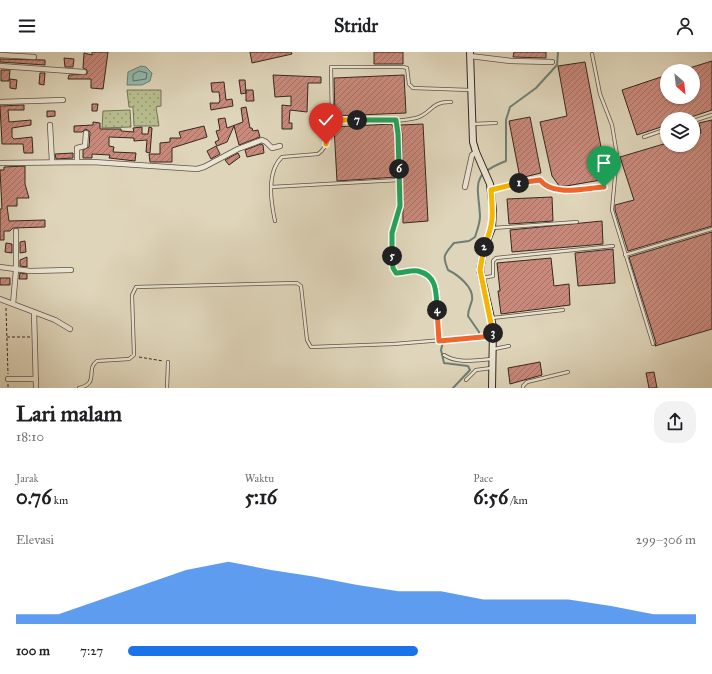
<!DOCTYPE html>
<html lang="id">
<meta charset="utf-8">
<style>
body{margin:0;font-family:"IM FELL Great Primer",serif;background:#f2f2f2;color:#202124;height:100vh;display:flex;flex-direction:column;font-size:15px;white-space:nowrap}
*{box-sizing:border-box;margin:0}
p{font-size:13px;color:#757577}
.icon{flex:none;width:22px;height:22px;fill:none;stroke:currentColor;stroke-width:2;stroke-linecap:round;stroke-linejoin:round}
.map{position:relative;height:336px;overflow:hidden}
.sheet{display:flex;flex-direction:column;background:#fff;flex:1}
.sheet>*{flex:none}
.needle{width:26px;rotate:152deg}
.controls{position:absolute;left:660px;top:12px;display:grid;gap:8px}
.controls a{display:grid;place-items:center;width:40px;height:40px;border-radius:50%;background:#fff;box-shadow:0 1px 3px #0004;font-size:20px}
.pin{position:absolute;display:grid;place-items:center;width:34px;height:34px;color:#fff;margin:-41px -17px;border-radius:50% 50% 50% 0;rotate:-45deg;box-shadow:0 0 4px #0007}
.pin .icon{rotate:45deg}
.km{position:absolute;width:20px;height:20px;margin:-10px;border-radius:50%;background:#222;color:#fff;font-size:11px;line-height:20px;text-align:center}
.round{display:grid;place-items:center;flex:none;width:42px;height:42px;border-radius:16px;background:#f2f2f2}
.summary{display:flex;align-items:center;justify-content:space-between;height:68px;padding:0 16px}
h1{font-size:22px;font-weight:800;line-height:30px}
.metrics{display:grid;grid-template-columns:repeat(3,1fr);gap:6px;height:68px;padding:4px 16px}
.metrics div{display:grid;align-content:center}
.metrics b{font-size:20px;font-weight:800}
.metrics small{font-size:11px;font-weight:400}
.metrics p{font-size:11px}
.chart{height:112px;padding:8px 16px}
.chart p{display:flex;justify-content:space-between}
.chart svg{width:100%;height:72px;margin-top:4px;fill:#1a73e8;opacity:.7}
ul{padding:0 16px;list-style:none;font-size:13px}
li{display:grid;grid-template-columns:64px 48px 1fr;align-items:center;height:30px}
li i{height:10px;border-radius:5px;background:#1a73e8}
header{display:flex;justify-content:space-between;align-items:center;height:52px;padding:0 16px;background:#fff;font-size:18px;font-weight:800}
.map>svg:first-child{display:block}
.grass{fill:url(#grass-dots);stroke:#767256}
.water{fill:#93b9ad;stroke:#6d7f75}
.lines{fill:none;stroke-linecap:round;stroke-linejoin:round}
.shore{stroke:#647067;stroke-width:1}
.stream{stroke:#6d7f75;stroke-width:2}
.building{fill:url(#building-hatch);stroke:#352821}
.service-casing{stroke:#605347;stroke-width:4}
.minor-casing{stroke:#605347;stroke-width:6}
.secondary-casing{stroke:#352821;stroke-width:8}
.path{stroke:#352821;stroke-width:1;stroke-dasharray:3 2;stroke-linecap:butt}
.service{stroke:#eae4d2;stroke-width:2.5}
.minor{stroke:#eae4d2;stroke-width:4.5}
.secondary{stroke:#eae4d2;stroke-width:6}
.split-1-casing{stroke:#fff;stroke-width:8}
.split-2-casing{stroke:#fff;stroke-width:8}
.split-3-casing{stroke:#fff;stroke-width:8}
.split-4-casing{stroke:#fff;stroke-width:8}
.split-5-casing{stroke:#fff;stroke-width:8}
.split-6-casing{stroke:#fff;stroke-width:8}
.split-7-casing{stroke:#fff;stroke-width:8}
.split-8-casing{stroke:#fff;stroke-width:8}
.split-1{stroke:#f0652b;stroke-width:5}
.split-2{stroke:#f5b400;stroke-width:5}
.split-3{stroke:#f5b400;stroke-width:5}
.split-4{stroke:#f0652b;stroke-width:5}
.split-5{stroke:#22a559;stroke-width:5}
.split-6{stroke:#22a559;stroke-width:5}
.split-7{stroke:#22a559;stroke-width:5}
.split-8{stroke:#f5b400;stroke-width:5}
</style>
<header><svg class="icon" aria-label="menu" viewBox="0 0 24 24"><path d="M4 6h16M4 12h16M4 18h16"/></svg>Stridr<svg class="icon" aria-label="person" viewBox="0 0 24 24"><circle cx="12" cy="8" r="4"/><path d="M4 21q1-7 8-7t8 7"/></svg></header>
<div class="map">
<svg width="712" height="336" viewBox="0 0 712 336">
<defs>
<pattern id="grass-dots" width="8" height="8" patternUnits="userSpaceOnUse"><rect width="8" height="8" fill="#b7bc8c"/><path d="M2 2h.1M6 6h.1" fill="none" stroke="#969972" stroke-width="1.8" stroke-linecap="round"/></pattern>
<pattern id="building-hatch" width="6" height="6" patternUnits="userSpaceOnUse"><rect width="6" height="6" fill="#c9897b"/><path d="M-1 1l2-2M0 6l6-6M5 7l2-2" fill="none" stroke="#a47064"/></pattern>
</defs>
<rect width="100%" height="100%" fill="#dfd5ba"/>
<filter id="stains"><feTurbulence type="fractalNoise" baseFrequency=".005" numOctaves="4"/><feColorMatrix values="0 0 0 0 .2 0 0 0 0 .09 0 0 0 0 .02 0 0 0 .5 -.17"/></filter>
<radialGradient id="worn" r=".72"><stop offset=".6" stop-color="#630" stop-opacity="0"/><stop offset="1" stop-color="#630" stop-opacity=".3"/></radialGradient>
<path class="grass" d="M127,38H161V54L156,55L159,74H134L133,55H129Z
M130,58L131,75L102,76L103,59Z"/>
<path class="water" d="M141,14L146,15L152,21L150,29L142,33H127L128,20Z"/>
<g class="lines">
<path class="shore" d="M139,19L147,21L146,27L133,29V23Z"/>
<path class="stream" d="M476,284H479V280L468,264C468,257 471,253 472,248C474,235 458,223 448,218C442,203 444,203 454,191L469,189L475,185C477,179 480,171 480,164C478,131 470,123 506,109V68L510,55L536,36L557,13L558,0
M448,288L443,290L441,298L444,311L468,314L470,318L453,336"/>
</g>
<path class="building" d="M92,0H108L103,37L91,36V27H68L69,23L87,22V18L83,16L84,1L92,3Z
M250,0H291L292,2L252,11Z
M374,0H403V12H374Z
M514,0H546V6L513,5Z
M64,6L74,7L73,15H65Z
M0,7L45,8V13L0,10Z
M712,9V58L685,67H667V73L637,83L622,38L667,23V45H693V19L683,18Z
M585,10L607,127L560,135L552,124L540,70L567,64L558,14Z
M1,18H10L9,29H1Z
M40,21H45L44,33L39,32Z
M273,23L321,25V31H308L307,60L290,58L289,71H292V77H282V53L291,54V44L275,45Z
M404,23L406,61L335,64L334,26Z
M10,27L17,28L16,37L10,36Z
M239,28H245L246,41L241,42Z
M224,30L226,48L232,47L233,54L211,58L210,51H219L220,48L219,40H212L211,31Z
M246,38H253L254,49H246Z
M92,52H98L97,59H92Z
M24,53V58H8L9,70L31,68V73L12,76V85L14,87L32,85L33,101H24L23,92H2L0,54Z
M246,55L250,76H252L253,79L258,78L260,85L239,93L234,74L227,90L217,94L215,90L219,88L216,79L220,78L218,67L225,66L227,76L243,70L241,56Z
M47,59H55V64L47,65Z
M530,65L541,121L520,126L509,69Z
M712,68V174L628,199L615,158V153L634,148L620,105L667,91V93H693V83L701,81L699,71Z
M93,70L100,71V77H121V79L134,80L133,76L142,75V82H148L149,75L152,76L150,101L146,100L147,88L134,89V86L109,85V94L114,95L113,100L136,101L135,109L109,106L110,103L92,102V106H83V98L89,95L90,80L86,77L82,80H74V74L93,73Z
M392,72V74H394L396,82L397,125L337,129L334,75Z
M423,72L428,169L403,171L402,82L400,73Z
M204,74L207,85L172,96V110H150L149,102H160V91L170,90V86H181L179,80Z
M261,92L263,93L264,101L247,105L245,98Z
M216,94L220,102L211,107L207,99Z
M73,101V106L56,107L55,102Z
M238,101L240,105L229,113L225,108Z
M25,114V132L29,146H17V154H7L9,169L45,168V175L13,176L10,179H4V188H0V157H2L0,118H4V115Z
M552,145L553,169L509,172L507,147Z
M602,169L603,192L512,200L510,178Z
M712,180V277L655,294L656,291L629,205Z
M25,189L26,200L20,201V190Z
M6,191L12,192V201L5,200Z
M613,197L615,231L578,234L575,201Z
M27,205V215L20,214V208Z
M551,206L554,234L569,232L570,253L501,262L498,239H500L497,211Z
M20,221L27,222V227H19Z
M0,226H10V233H0Z
M540,310L542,323L510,332L508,316Z
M654,320L657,336H649L646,321Z"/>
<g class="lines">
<defs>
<path id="service" d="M592,2L600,42L612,73L617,103L612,158L653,292
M332,68L331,15H403L407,16L409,32L413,36L470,38
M396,68L399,82L400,154L392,181L393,216L396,221C411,221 425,217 435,231L439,289
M693,69L712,63
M473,72L496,71
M644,85L667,77
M271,135L399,128
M491,138L539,128L543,133L559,138L604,135
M275,169C271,150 266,120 282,105L318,102C328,95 329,82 330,71L332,68C359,68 389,72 416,66C432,62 430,49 451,50
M493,176L577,170
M625,203L712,177
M482,226L493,224V209L496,206L613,194
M492,266L563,258
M494,297L509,294
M444,303C457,312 477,308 492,307
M466,328L476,318L491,316
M79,336C100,331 85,318 97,309L129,307L134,303L132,243L136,235L297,231L301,234L307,288L311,295L394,292L492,284
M167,336L168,310
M523,336V334L527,330L568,320"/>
<path id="minor" d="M0,3L34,5
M470,4L511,9L552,10
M0,14L84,20
M0,50L63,48
M50,73L52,110
M77,110V96L85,94L86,81
M0,111L93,110L197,117L204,115L238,97L262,88L266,90L272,96L280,94
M465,135L472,103L476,100
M0,215L30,219L71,218
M0,247L55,268L70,277
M13,252L16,218V179
M34,260L36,336
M8,327H36"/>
<path id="secondary" d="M470,0L473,90L476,100L490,132L493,158L492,176L484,196L480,218L493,275L492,336"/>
</defs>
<use href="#service" class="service-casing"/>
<use href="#minor" class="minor-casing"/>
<use href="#secondary" class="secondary-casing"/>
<path class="path" d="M6,256L8,322
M7,285H30
M139,305L163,309
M8,332V336"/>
<use href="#service" class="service"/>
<use href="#minor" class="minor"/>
<use href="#secondary" class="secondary"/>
</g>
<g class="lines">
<defs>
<path id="split-1" d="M519,131L540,128C553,145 585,136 604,135"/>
<path id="split-2" d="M484,195C494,172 493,162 491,138L519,131"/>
<path id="split-3" d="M484,195L480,218L493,281"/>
<path id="split-4" d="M437,258L439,289L493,284V281"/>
<path id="split-5" d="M392,204L393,216L396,221C402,221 411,218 418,219C438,224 436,241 437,258"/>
<path id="split-6" d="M392,204V181L400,154L399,117"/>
<path id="split-7" d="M357,68H396L398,82L399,117"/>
<path id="split-8" d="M326,92L330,70L332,68H357"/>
</defs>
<use href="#split-1" class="split-1-casing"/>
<use href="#split-2" class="split-2-casing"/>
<use href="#split-3" class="split-3-casing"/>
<use href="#split-4" class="split-4-casing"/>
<use href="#split-5" class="split-5-casing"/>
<use href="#split-6" class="split-6-casing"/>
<use href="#split-7" class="split-7-casing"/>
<use href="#split-8" class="split-8-casing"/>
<use href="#split-1" class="split-1"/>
<use href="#split-2" class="split-2"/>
<use href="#split-3" class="split-3"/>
<use href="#split-4" class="split-4"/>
<use href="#split-5" class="split-5"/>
<use href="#split-6" class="split-6"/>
<use href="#split-7" class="split-7"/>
<use href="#split-8" class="split-8"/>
</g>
<rect width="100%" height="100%" filter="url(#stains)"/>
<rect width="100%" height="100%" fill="url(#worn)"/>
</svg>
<div class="controls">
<a><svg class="needle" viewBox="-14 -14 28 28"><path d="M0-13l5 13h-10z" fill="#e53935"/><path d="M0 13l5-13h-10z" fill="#757577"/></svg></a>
<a><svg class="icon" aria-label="layers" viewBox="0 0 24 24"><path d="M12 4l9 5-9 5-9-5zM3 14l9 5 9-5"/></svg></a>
</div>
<div class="pin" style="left:604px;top:135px;background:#1e9e55"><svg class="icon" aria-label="arrive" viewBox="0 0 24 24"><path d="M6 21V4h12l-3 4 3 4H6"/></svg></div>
<div class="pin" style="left:326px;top:92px;background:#d93025"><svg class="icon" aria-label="check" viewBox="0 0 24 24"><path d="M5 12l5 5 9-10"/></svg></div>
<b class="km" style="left:519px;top:131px">1</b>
<b class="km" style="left:484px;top:195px">2</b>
<b class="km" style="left:493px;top:281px">3</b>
<b class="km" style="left:437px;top:258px">4</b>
<b class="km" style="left:392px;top:204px">5</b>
<b class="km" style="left:399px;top:117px">6</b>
<b class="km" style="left:357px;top:68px">7</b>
</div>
<section class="sheet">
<div class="summary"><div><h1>Lari malam</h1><p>18:10</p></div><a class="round"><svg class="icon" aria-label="share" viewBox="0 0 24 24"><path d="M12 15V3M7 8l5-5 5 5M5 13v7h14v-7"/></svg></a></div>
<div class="metrics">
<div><p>Jarak</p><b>0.76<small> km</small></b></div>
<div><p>Waktu</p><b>5:16</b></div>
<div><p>Pace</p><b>6:56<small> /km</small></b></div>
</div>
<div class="chart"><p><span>Elevasi</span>299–306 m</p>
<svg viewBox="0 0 160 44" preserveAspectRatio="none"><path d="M0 44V38L10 38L20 29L30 20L40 11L50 6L60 11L70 15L80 20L90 24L100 24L110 29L120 29L130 29L140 33L150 38L160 38V44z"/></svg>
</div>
<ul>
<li><b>100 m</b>7:27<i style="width:51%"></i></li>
</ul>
</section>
